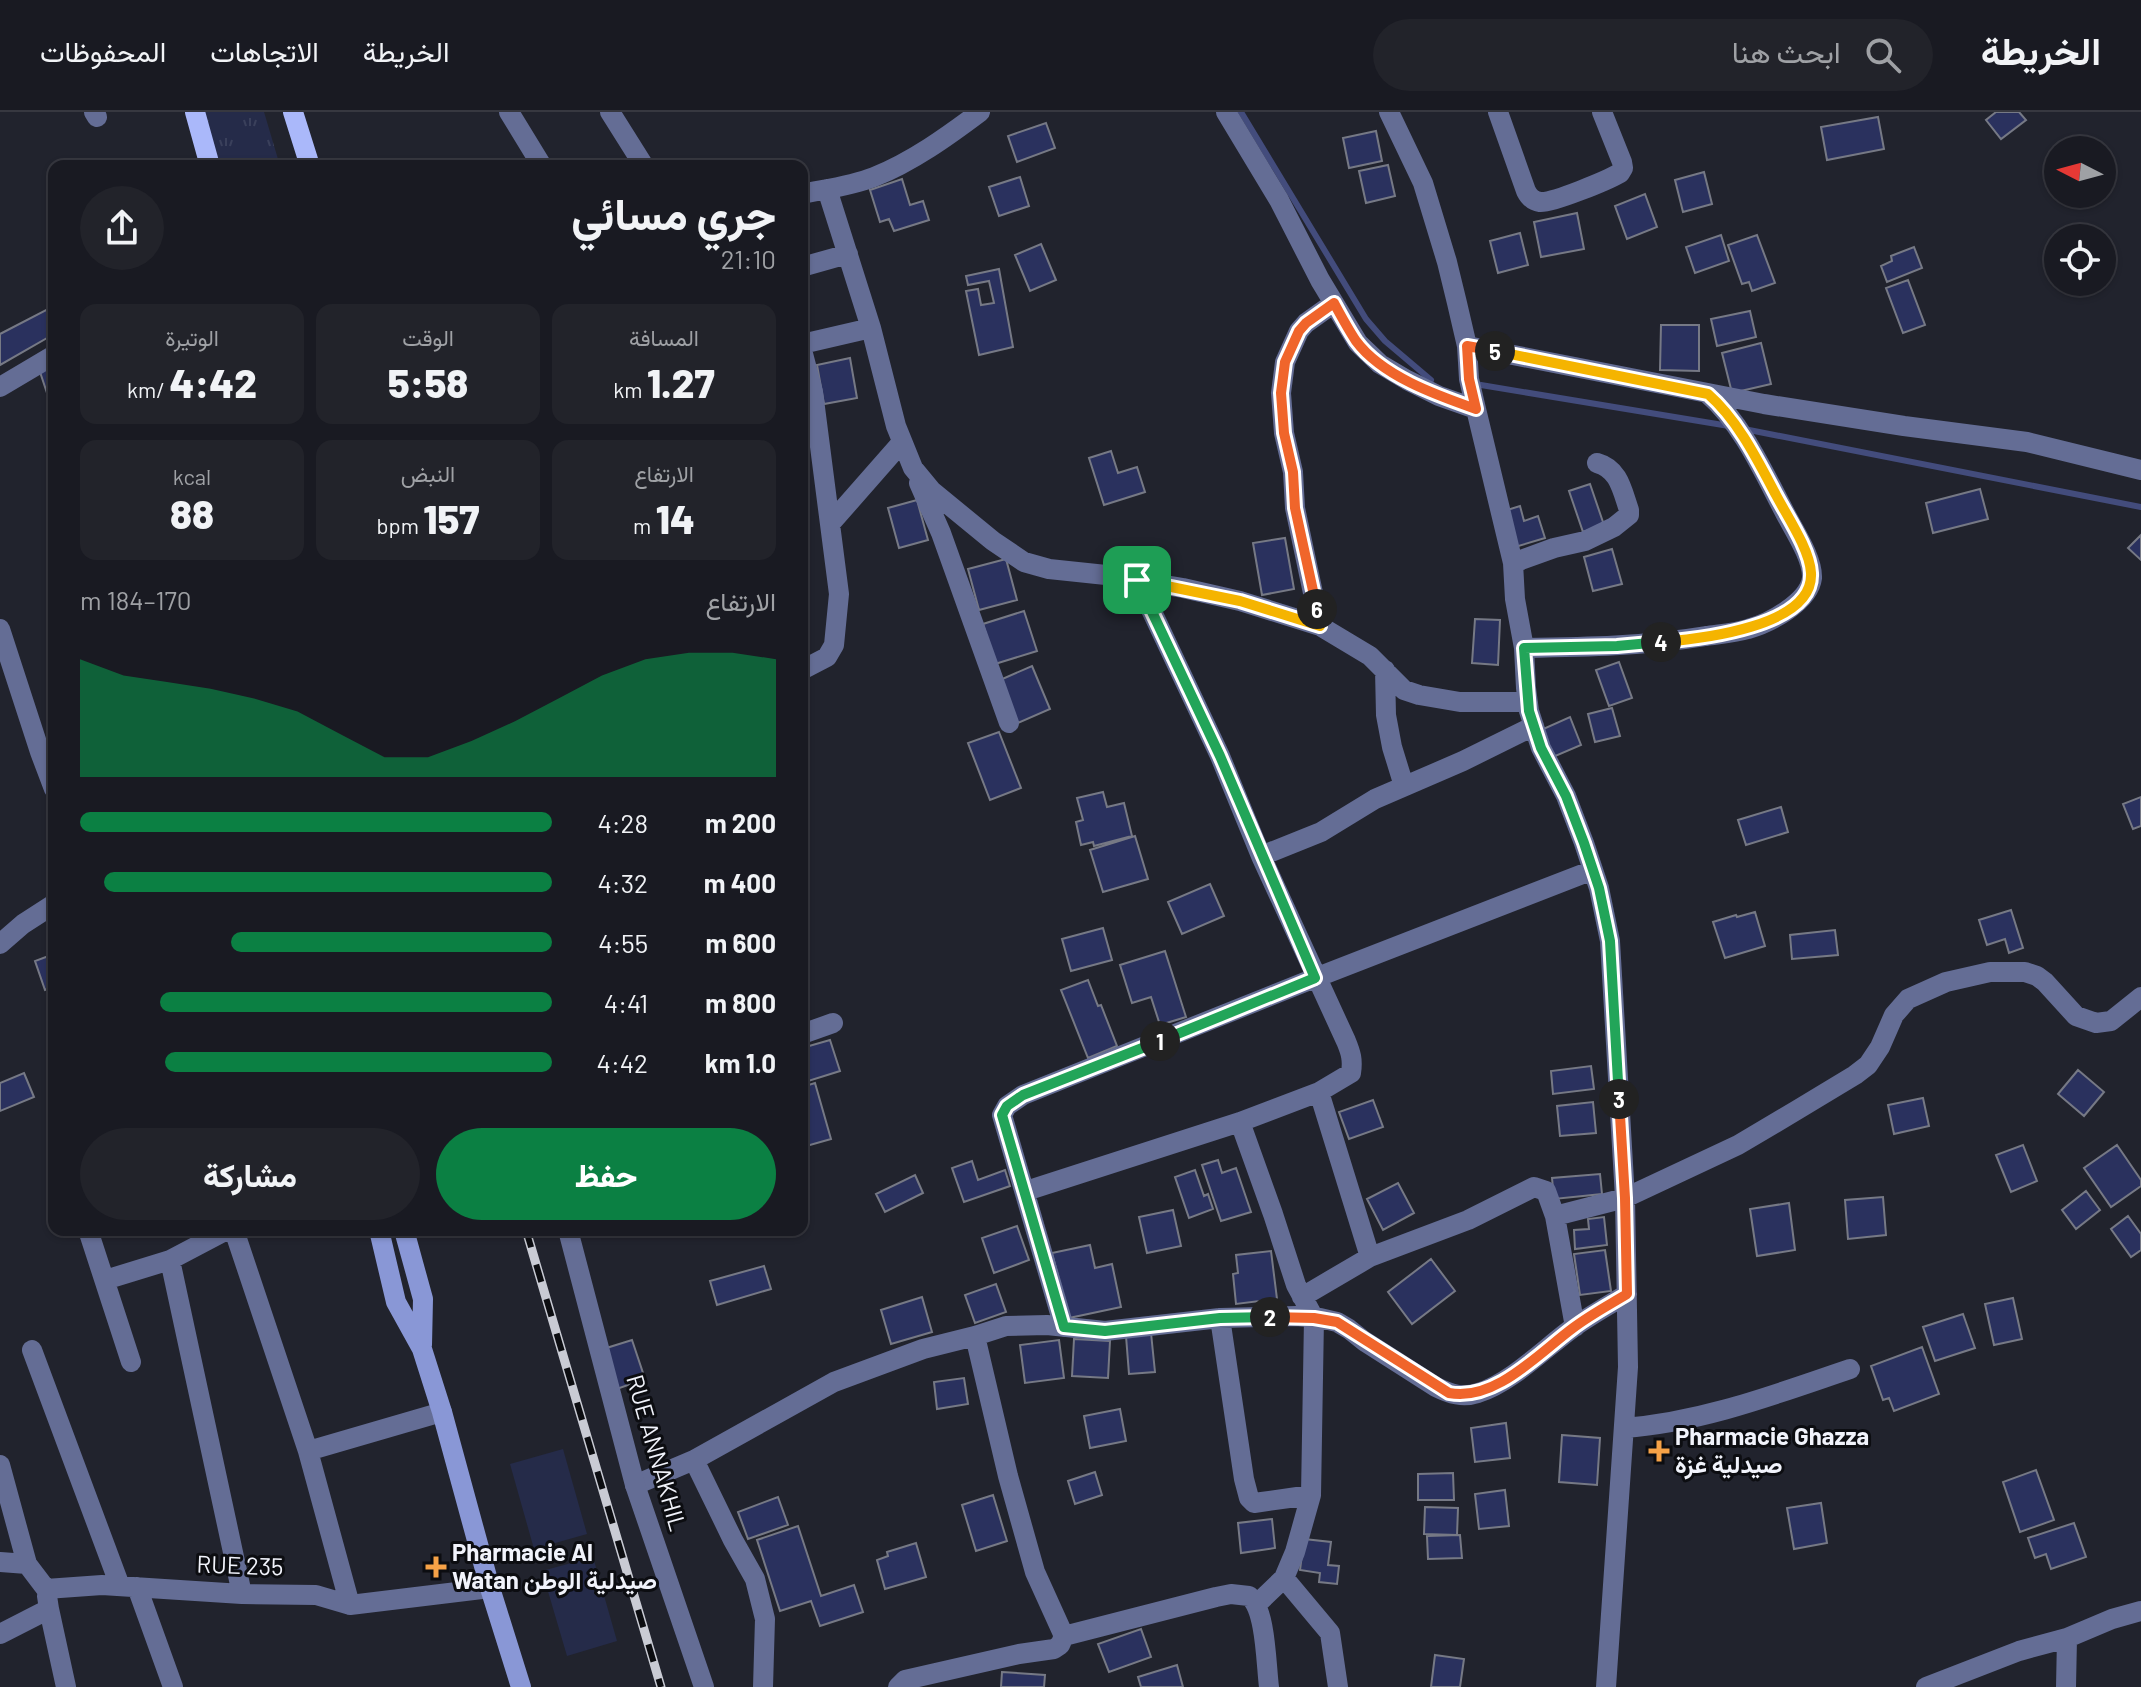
<!DOCTYPE html>
<html lang="ar">
<meta charset="utf-8">
<style>
body{margin:0;font-family:Barlow,Vazirmatn,sans-serif;background:#22232a;color:#f1f3f6;direction:rtl;height:100vh;display:flex;flex-direction:column;font-size:30px;white-space:nowrap}
*{box-sizing:border-box;margin:0}
p{font-size:26px;color:#9fa1a5}
.icon{flex:none;width:44px;height:44px;fill:none;stroke:currentColor;stroke-width:2;stroke-linecap:round;stroke-linejoin:round}
.map{position:relative;flex:1;overflow:hidden;direction:ltr}
.panel{position:absolute;left:48px;top:48px;width:760px;height:1076px;display:flex;flex-direction:column;background:#191a22;border-radius:16px;box-shadow:0 2px 6px #0004,0 0 0 2px #373840;direction:rtl}
.panel>*{flex:none}
.needle{width:52px;rotate:276deg}
.tools{position:absolute;left:2044px;top:24px;display:grid;gap:16px}
.tools a{display:grid;place-items:center;width:72px;height:72px;border-radius:50%;background:#191a22;box-shadow:0 2px 6px #0004,0 0 0 2px #373840;font-size:40px}
.pin{position:absolute;display:grid;place-items:center;width:68px;height:68px;color:#fff;margin:-34px;border-radius:16px;box-shadow:0 4px 12px #0006}
.km{position:absolute;width:40px;height:40px;margin:-20px;border-radius:50%;background:#222;color:#fff;font-size:22px;line-height:40px;text-align:center}
.round{display:grid;place-items:center;flex:none;width:84px;height:84px;border-radius:42px;background:#22232a}
.summary{display:flex;align-items:center;justify-content:space-between;height:136px;padding:0 32px}
h1{font-size:44px;font-weight:800;line-height:60px}
.stats{display:grid;grid-template-columns:repeat(3,1fr);gap:12px;height:136px;padding:8px 32px}
.stats div{display:grid;align-content:center;border-radius:16px;background:#22232a;text-align:center}
.stats b{font-size:40px;font-weight:800}
.stats small{font-size:22px;font-weight:400}
.stats p{font-size:22px}
.chart{height:224px;padding:16px 32px}
.chart p{display:flex;justify-content:space-between}
.chart svg{width:100%;height:144px;margin-top:8px;fill:#0b8043;opacity:.7}
.cta{display:flex;gap:16px;margin-top:auto;padding:16px 32px}
.cta a{flex:1;height:92px;border-radius:48px;background:#0b8043;color:#fff;font-size:32px;font-weight:800;line-height:92px;text-align:center}
.cta a+a{background:#22232a;color:#f1f3f6}
ul{padding:0 32px;list-style:none;font-size:26px}
li{display:grid;grid-template-columns:128px 96px 1fr;align-items:center;height:60px}
li i{height:20px;border-radius:10px;background:#0b8043}
header{display:flex;align-items:center;gap:48px;box-sizing:border-box;height:112px;padding:0 40px;background:#191a22;border-bottom:2px solid #373840}
header strong{font-size:38px}
nav{display:flex;gap:44px;margin-inline-start:auto;font-size:28px}
.search{width:560px;height:72px;background:#22232a;display:flex;align-items:center;gap:20px;box-sizing:border-box;padding:0 28px;border-radius:44px;color:#9fa1a5;font-size:30px}
.map>svg:first-child{display:block}
.grass{fill:url(#grass-tufts)}
.pitch{fill:#252b49}
.lines{fill:none;stroke-linecap:round;stroke-linejoin:round}
.stream{stroke:#434c7c;stroke-width:6}
.building{fill:#2a315e;stroke:#767985;stroke-width:2}
.minor{stroke:#646d95;stroke-width:20}
.tertiary{stroke:#646d95;stroke-width:20}
.secondary{stroke:#8997d6;stroke-width:20}
.primary{stroke:#aab8fa;stroke-width:20}
.rail-casing{stroke:#c9cbd4;stroke-width:9}
.rail{stroke:#0c0d11;stroke-width:6;stroke-dasharray:18;stroke-linecap:butt}
.split-1-casing{stroke:#fff;stroke-width:16}
.split-2-casing{stroke:#fff;stroke-width:16}
.split-3-casing{stroke:#fff;stroke-width:16}
.split-4-casing{stroke:#fff;stroke-width:16}
.split-5-casing{stroke:#fff;stroke-width:16}
.split-6-casing{stroke:#fff;stroke-width:16}
.split-7-casing{stroke:#fff;stroke-width:16}
.split-1{stroke:#22a559;stroke-width:10}
.split-2{stroke:#22a559;stroke-width:10}
.split-3{stroke:#f0652b;stroke-width:10}
.split-4{stroke:#22a559;stroke-width:10}
.split-5{stroke:#f5b400;stroke-width:10}
.split-6{stroke:#f0652b;stroke-width:10}
.split-7{stroke:#f5b400;stroke-width:10}
.poi-dot{fill:#f6a247;stroke:#0c0d11;stroke-width:3}
.labels{text-anchor:middle;stroke-width:6;stroke-linejoin:round;paint-order:stroke}
.poi-label{font-size:24px;font-weight:bold;fill:#f1f3fb;stroke:#0c0d11;text-anchor:start}
.street-label{font-size:24px;fill:#f1f3fb;stroke:#0c0d11}
</style>
<header>
<strong>الخريطة</strong>
<div class="search"><svg class="icon" aria-label="search" viewBox="0 0 24 24"><circle cx="10" cy="10" r="6"/><path d="M15 15l6 6"/></svg>ابحث هنا</div>
<nav><a>الخريطة</a><a>الاتجاهات</a><a>المحفوظات</a></nav>
</header>
<div class="map">
<svg width="2141" height="1575" viewBox="0 0 2141 1575">
<defs>
<pattern id="grass-tufts" width="24" height="20" patternUnits="userSpaceOnUse" patternTransform="scale(2)"><rect width="24" height="20" fill="#252b49"/><path d="M3 7l-1-3M5 7V3M7 7l1-3M15 17l-1-3M17 17v-4M19 17l1-3" fill="none" stroke="#3a405b"/></pattern>
</defs>
<rect width="100%" height="100%" fill="#21232d"/>
<path class="grass" d="M203,0H264L280,54H218Z"/>
<path class="pitch" d="M563,1337L587,1422L534,1437L510,1352Z
M593,1445L617,1529L567,1544L542,1459Z"/>
<g class="lines">
<path class="stream" d="M1241,0L1366,207L1385,229L1431,268
M1475,272L1729,314
M1744,317L2141,395"/>
</g>
<path class="building" d="M1996,0H2019L2026,8L2001,27L1986,8Z
M1878,5L1884,37L1827,48L1821,15Z
M1046,11L1055,36L1017,50L1008,24Z
M1376,19L1382,49L1349,56L1343,26Z
M2102,51L2111,71L2102,75Z
M1388,53L1395,84L1366,91L1359,59Z
M1704,60L1712,92L1683,100L1675,68Z
M1020,65L1029,94L999,104L989,75Z
M902,67L910,93L923,89L929,108L894,119L889,107L880,110L870,78Z
M1645,82L1657,115L1627,127L1615,94Z
M1577,101L1584,137L1541,145L1534,110Z
M1520,121L1528,153L1498,161L1490,129Z
M1721,123L1729,149L1695,161L1686,135Z
M1757,123L1775,171L1752,179L1749,170L1742,172L1728,133Z
M1041,132L1056,168L1030,179L1015,143Z
M1914,135L1922,156L1887,170L1881,154L1892,149L1891,144Z
M999,157L1013,235L979,243L966,179L978,177L981,193L994,191L989,169L968,173L966,164Z
M1908,168L1925,213L1903,221L1886,176Z
M48,197L54,208V222L0,253V222Z
M1750,199L1756,225L1717,234L1711,207Z
M1661,213H1699V259L1660,258Z
M1761,231L1771,272L1732,281L1722,241Z
M850,246L857,286L824,292L817,253Z
M54,252V289L50,290L39,257Z
M1111,339L1118,361L1137,355L1145,380L1104,393L1089,346Z
M1590,372L1604,413L1583,420L1569,379Z
M1980,377L1988,407L1933,421L1926,391Z
M917,388L928,428L899,436L888,396Z
M1520,394L1524,409L1538,404L1545,426L1515,435L1504,399Z
M2141,423V448L2128,436Z
M1285,426L1294,477L1262,483L1253,431Z
M1612,437L1622,472L1593,479L1584,445Z
M1006,447L1017,488L979,498L968,457Z
M1024,499L1037,539L995,552L983,512Z
M1475,507L1500,508L1498,553L1472,551Z
M1619,550L1632,586L1609,594L1596,558Z
M1032,554L1050,597L1018,611L1000,568Z
M1612,596L1620,624L1595,630L1588,602Z
M1570,605L1581,633L1553,645L1541,618Z
M999,620L1021,676L990,688L968,631Z
M1103,680L1107,695L1124,691L1132,724L1094,734L1093,730L1081,733L1076,710L1083,708L1077,686Z
M2141,685V714L2133,717L2123,692Z
M1781,695L1788,720L1746,733L1738,708Z
M1135,724L1148,767L1103,780L1090,738Z
M1210,772L1224,804L1182,822L1168,790Z
M2011,798L2023,836L2009,841L2005,827L1987,833L1979,808Z
M1755,800L1765,834L1725,846L1713,810L1736,803L1737,805Z
M1103,816L1112,848L1071,859L1062,827Z
M1835,818L1838,843L1792,847L1790,823Z
M1165,839L1186,905L1160,913L1151,885L1132,891L1120,853Z
M54,842V875L45,878L35,849Z
M1088,868L1098,894L1101,893L1117,934L1088,946L1061,878Z
M830,928L840,959L802,971V936Z
M1591,954L1594,977L1553,982L1551,959Z
M2078,958L2104,980L2084,1004L2058,982Z
M24,961L34,985L0,999V971Z
M815,971L831,1027L803,1035L802,975Z
M1923,986L1929,1014L1894,1022L1888,993Z
M1373,988L1383,1015L1349,1027L1339,1000Z
M1593,990L1596,1021L1560,1024L1557,994Z
M2023,1033L2037,1069L2011,1080L1996,1043Z
M2117,1033L2141,1068V1074L2111,1095L2084,1056Z
M1218,1048L1222,1061L1236,1056L1251,1100L1221,1109L1202,1053Z
M972,1049L978,1068L1005,1058L1010,1074L964,1090L952,1056Z
M1195,1058L1204,1084L1208,1082L1213,1097L1189,1106L1175,1065Z
M1600,1062L1602,1082L1554,1087L1552,1066Z
M915,1063L923,1081L885,1100L876,1082Z
M1398,1071L1414,1101L1383,1118L1367,1087Z
M2086,1079L2100,1098L2076,1117L2062,1098Z
M1883,1085L1886,1123L1848,1127L1845,1088Z
M1789,1091L1795,1138L1757,1144L1750,1097Z
M1173,1098L1181,1134L1147,1141L1139,1105Z
M2128,1104L2141,1122V1138L2131,1145L2111,1117Z
M1604,1105L1607,1133L1575,1137L1574,1118L1589,1117L1588,1107Z
M1017,1114L1029,1148L994,1161L982,1126Z
M1090,1133L1095,1156L1112,1152L1121,1195L1069,1206L1052,1141Z
M1605,1138L1611,1179L1580,1183L1574,1142Z
M1271,1139L1277,1187L1236,1192L1233,1162L1238,1161L1236,1143Z
M1431,1147L1455,1179L1412,1212L1388,1180Z
M764,1154L771,1177L717,1193L710,1169Z
M996,1172L1006,1200L975,1211L965,1183Z
M922,1185L932,1220L891,1232L881,1198Z
M2013,1186L2022,1227L1994,1233L1985,1192Z
M1963,1202L1975,1236L1935,1249L1923,1215Z
M1151,1221L1155,1260L1129,1262L1126,1224Z
M1074,1227L1110,1229L1108,1266L1072,1264Z
M632,1228L645,1267L614,1278L600,1238Z
M1059,1228L1064,1266L1025,1271L1020,1233Z
M1922,1235L1939,1282L1894,1299L1889,1286L1883,1288L1871,1254Z
M964,1266L968,1292L937,1297L934,1270Z
M1120,1297L1126,1329L1090,1336L1084,1304Z
M1506,1311L1510,1346L1475,1350L1471,1316Z
M1562,1323L1600,1326L1597,1373L1559,1370Z
M2036,1358L2054,1408L2020,1420L2003,1370Z
M1095,1360L1102,1383L1075,1392L1068,1369Z
M1453,1361L1454,1388H1418V1362Z
M1505,1378L1509,1414L1479,1417L1475,1382Z
M993,1383L1007,1429L976,1439L962,1393Z
M778,1385L788,1413L748,1427L738,1400Z
M1821,1391L1827,1431L1794,1437L1787,1396Z
M1425,1395L1458,1396L1457,1423L1424,1422Z
M1272,1407L1275,1436L1241,1441L1238,1411Z
M2074,1411L2086,1445L2051,1457L2046,1442L2035,1446L2028,1426Z
M798,1414L821,1484L854,1473L863,1500L820,1514L811,1489L780,1499L757,1428Z
M1460,1423L1462,1446L1428,1447L1427,1424Z
M1304,1427L1331,1430L1328,1453L1339,1454L1337,1472L1319,1470L1320,1461L1300,1458Z
M916,1431L926,1465L885,1477L877,1448L888,1444L887,1440Z
M1141,1517L1151,1545L1109,1560L1098,1532Z
M1435,1543L1464,1547L1460,1575H1431Z
M1177,1553L1183,1575H1141L1138,1565Z
M1002,1560L1045,1563L1044,1575H1001Z"/>
<g class="lines">
<path class="minor" d="M94,0L97,5
M509,0L542,54
M610,0L644,54
M1226,0L1279,88L1320,168L1358,231L1380,252L1407,268L1439,284L1476,297
M1389,0L1423,71L1447,150L1457,191L1467,234L1469,267L1476,297L1513,451L1515,487L1524,536L1526,576L1529,599L1541,636L1566,684L1584,731L1599,776L1610,829L1625,1086L1628,1255L1606,1575
M1498,0L1526,79C1529,85 1533,89 1540,90C1553,91 1608,68 1620,61L1623,56L1622,50L1602,0
M827,77L871,216L896,314L913,356L932,379L993,429L1024,450L1049,457L1106,463L1183,476L1240,489L1320,514L1370,544L1404,578L1419,583L1460,590H1528
M802,82C826,77 851,74 874,65C912,50 948,24 980,0
M802,155L848,142
M802,232L871,216
M1467,234L1764,292L1904,314L2027,330L2141,358
M802,238L813,280L839,482L834,533L827,545L802,558
M0,275L54,243
M919,371L941,421L1009,611
M830,412L902,330
M1513,451L1554,436L1585,429L1614,415L1629,403V398C1622,378 1619,357 1597,351
M1320,514L1295,396L1293,360L1284,321L1281,281L1285,250L1299,219L1306,211L1334,191
M0,517L40,640L54,677
M1524,536C1585,535 1646,534 1706,524C1720,522 1735,521 1748,517C1770,511 1809,490 1812,466C1813,446 1793,417 1784,399C1764,361 1741,310 1708,282
M1385,558L1386,603L1392,635L1404,674
M1261,744L1321,720L1375,687L1463,649L1534,614
M0,832L23,812L54,792
M802,922L833,911
M1319,980L1370,1145
M1240,1010L1273,1102L1296,1173L1314,1206L1311,1383L1295,1440L1284,1466L1257,1492
M1026,1079L1240,1010L1319,980L1351,961C1353,948 1351,941 1346,929L1261,744L1220,644L1137,468
M1555,1104L1625,1086L1738,1033L1797,998L1855,963L1868,953L1880,935L1894,903L1908,887L1946,870L1990,860H2025L2037,864L2045,870L2076,904L2096,911L2111,909L2141,885
M88,1118L131,1250
M234,1118L308,1339L350,1493
M170,1148L242,1482
M105,1168L170,1148L227,1118
M1302,1185L1370,1145L1468,1108L1534,1075L1546,1079L1555,1104L1575,1215
M1220,1206L1244,1367L1249,1386L1254,1391L1311,1383
M1064,1215L1002,1003L1007,994L1023,983L1315,866L1593,758
M32,1238L120,1474
M1624,1316C1703,1310 1776,1282 1850,1257
M308,1339L442,1300
M694,1348L733,1428L755,1467L765,1507L763,1575
M0,1353L27,1452
M635,1373L694,1348L834,1270L923,1237L975,1224L1006,1214L1047,1213L1105,1219L1220,1206L1296,1204L1320,1206L1337,1210L1349,1217L1364,1229L1436,1275C1450,1282 1463,1286 1478,1281C1511,1271 1546,1235 1574,1215C1591,1203 1609,1193 1627,1182
M0,1450L27,1452L46,1477L102,1473L242,1482L316,1483L350,1493L490,1476
M1284,1466L1330,1521L1338,1575
M137,1475L173,1575
M49,1497L66,1575
M0,1522L49,1497L47,1484
M1064,1524L1216,1485L1231,1482L1249,1484C1266,1497 1266,1552 1269,1575
M898,1575L905,1568L1019,1542L1054,1537L1060,1533L1064,1524L1035,1460L1008,1364L975,1224
M1926,1575L2019,1539L2067,1526L2112,1507L2141,1499
M2066,1575L2067,1526"/>
<path class="tertiary" d="M568,1118L635,1373L704,1575"/>
<path class="secondary" d="M379,1118L396,1190L422,1237L442,1300L490,1476L521,1575
M404,1118L423,1187L422,1233"/>
<path class="primary" d="M195,0L210,54
M293,0L310,54"/>
<defs>
<path id="rail" d="M526,1118L661,1575"/>
</defs>
<use href="#rail" class="rail-casing"/>
<use href="#rail" class="rail"/>
</g>
<g class="lines">
<defs>
<path id="split-1" d="M1137,468L1220,644L1315,866L1160,929"/>
<path id="split-2" d="M1160,929L1023,983L1007,994L1002,1003L1064,1215L1105,1219L1220,1206L1270,1205"/>
<path id="split-3" d="M1270,1205L1314,1206L1337,1210L1449,1281C1495,1290 1539,1241 1573,1216C1590,1203 1609,1193 1627,1182L1625,1086L1619,987"/>
<path id="split-4" d="M1619,987L1610,829L1599,776L1584,731L1566,684L1541,636L1529,599L1524,536L1617,534L1661,530"/>
<path id="split-5" d="M1495,239L1708,282C1738,308 1758,349 1776,383C1787,404 1810,438 1811,461C1814,515 1699,527 1661,530"/>
<path id="split-6" d="M1317,497L1295,396L1293,360L1284,321L1281,281L1285,250L1299,219L1306,211L1334,191C1341,204 1348,217 1356,229C1382,264 1436,283 1476,297L1469,267L1467,234L1495,239"/>
<path id="split-7" d="M1137,468L1240,489L1320,514L1317,497"/>
</defs>
<use href="#split-1" class="split-1-casing"/>
<use href="#split-2" class="split-2-casing"/>
<use href="#split-3" class="split-3-casing"/>
<use href="#split-4" class="split-4-casing"/>
<use href="#split-5" class="split-5-casing"/>
<use href="#split-6" class="split-6-casing"/>
<use href="#split-7" class="split-7-casing"/>
<use href="#split-1" class="split-1"/>
<use href="#split-2" class="split-2"/>
<use href="#split-3" class="split-3"/>
<use href="#split-4" class="split-4"/>
<use href="#split-5" class="split-5"/>
<use href="#split-6" class="split-6"/>
<use href="#split-7" class="split-7"/>
</g>
<g class="poi-dot">
<path d="M1655 1327h8v8h8v8h-8v8h-8v-8h-8v-8h8z"/>
<path d="M432 1443h8v8h8v8h-8v8h-8v-8h-8v-8h8z"/>
</g>
<g class="labels">
<g class="poi-label">
<text x="1675" y="1333">Pharmacie Ghazza<tspan x="1675" dy="28">صيدلية غزة</tspan></text>
<text x="452" y="1449">Pharmacie Al<tspan x="452" dy="28">Watan صيدلية الوطن</tspan></text>
</g>
<g class="street-label">
<text transform="translate(656 1341) rotate(74)" y="8">RUE ANNAKHIL</text>
<text transform="translate(240 1454) rotate(2)" y="8">RUE 235</text>
</g>
</g>
</svg>
<div class="tools">
<a><svg class="needle" viewBox="-14 -14 28 28"><path d="M0-13l5 13h-10z" fill="#e53935"/><path d="M0 13l5-13h-10z" fill="#9fa1a5"/></svg></a>
<a><svg class="icon" aria-label="locate" viewBox="0 0 24 24"><circle cx="12" cy="12" r="6"/><path d="M12 2v4M12 18v4M2 12h4M18 12h4"/></svg></a>
</div>
<div class="pin" style="left:1137px;top:468px;background:#1e9e55"><svg class="icon" aria-label="arrive" viewBox="0 0 24 24"><path d="M6 21V4h12l-3 4 3 4H6"/></svg></div>
<b class="km" style="left:1160px;top:929px">1</b>
<b class="km" style="left:1270px;top:1205px">2</b>
<b class="km" style="left:1619px;top:987px">3</b>
<b class="km" style="left:1661px;top:530px">4</b>
<b class="km" style="left:1495px;top:239px">5</b>
<b class="km" style="left:1317px;top:497px">6</b>
<section class="panel">
<div class="summary"><div><h1>جري مسائي</h1><p>21:10</p></div><a class="round"><svg class="icon" aria-label="share" viewBox="0 0 24 24"><path d="M12 15V3M7 8l5-5 5 5M5 13v7h14v-7"/></svg></a></div>
<div class="stats">
<div><p>المسافة</p><b>1.27<small> km</small></b></div>
<div><p>الوقت</p><b>5:58</b></div>
<div><p>الوتيرة</p><b>4:42<small> /km</small></b></div>
</div>
<div class="stats">
<div><p>الارتفاع</p><b>14<small> m</small></b></div>
<div><p>النبض</p><b>157<small> bpm</small></b></div>
<div><p>kcal</p><b>88</b></div>
</div>
<div class="chart"><p><span>الارتفاع</span>170–184 m</p>
<svg viewBox="0 0 160 44" preserveAspectRatio="none"><path d="M0 44V8L10 13L20 15L30 17L40 20L50 24L60 31L70 38L80 38L90 33L100 27L110 20L120 13L130 8L140 6L150 6L160 8V44z"/></svg>
</div>
<ul>
<li><b>200 m</b>4:28<i style="width:100%"></i></li>
<li><b>400 m</b>4:32<i style="width:95%"></i></li>
<li><b>600 m</b>4:55<i style="width:68%"></i></li>
<li><b>800 m</b>4:41<i style="width:83%"></i></li>
<li><b>1.0 km</b>4:42<i style="width:82%"></i></li>
</ul>
<div class="cta"><a>حفظ</a><a>مشاركة</a></div>
</section>
</div>
